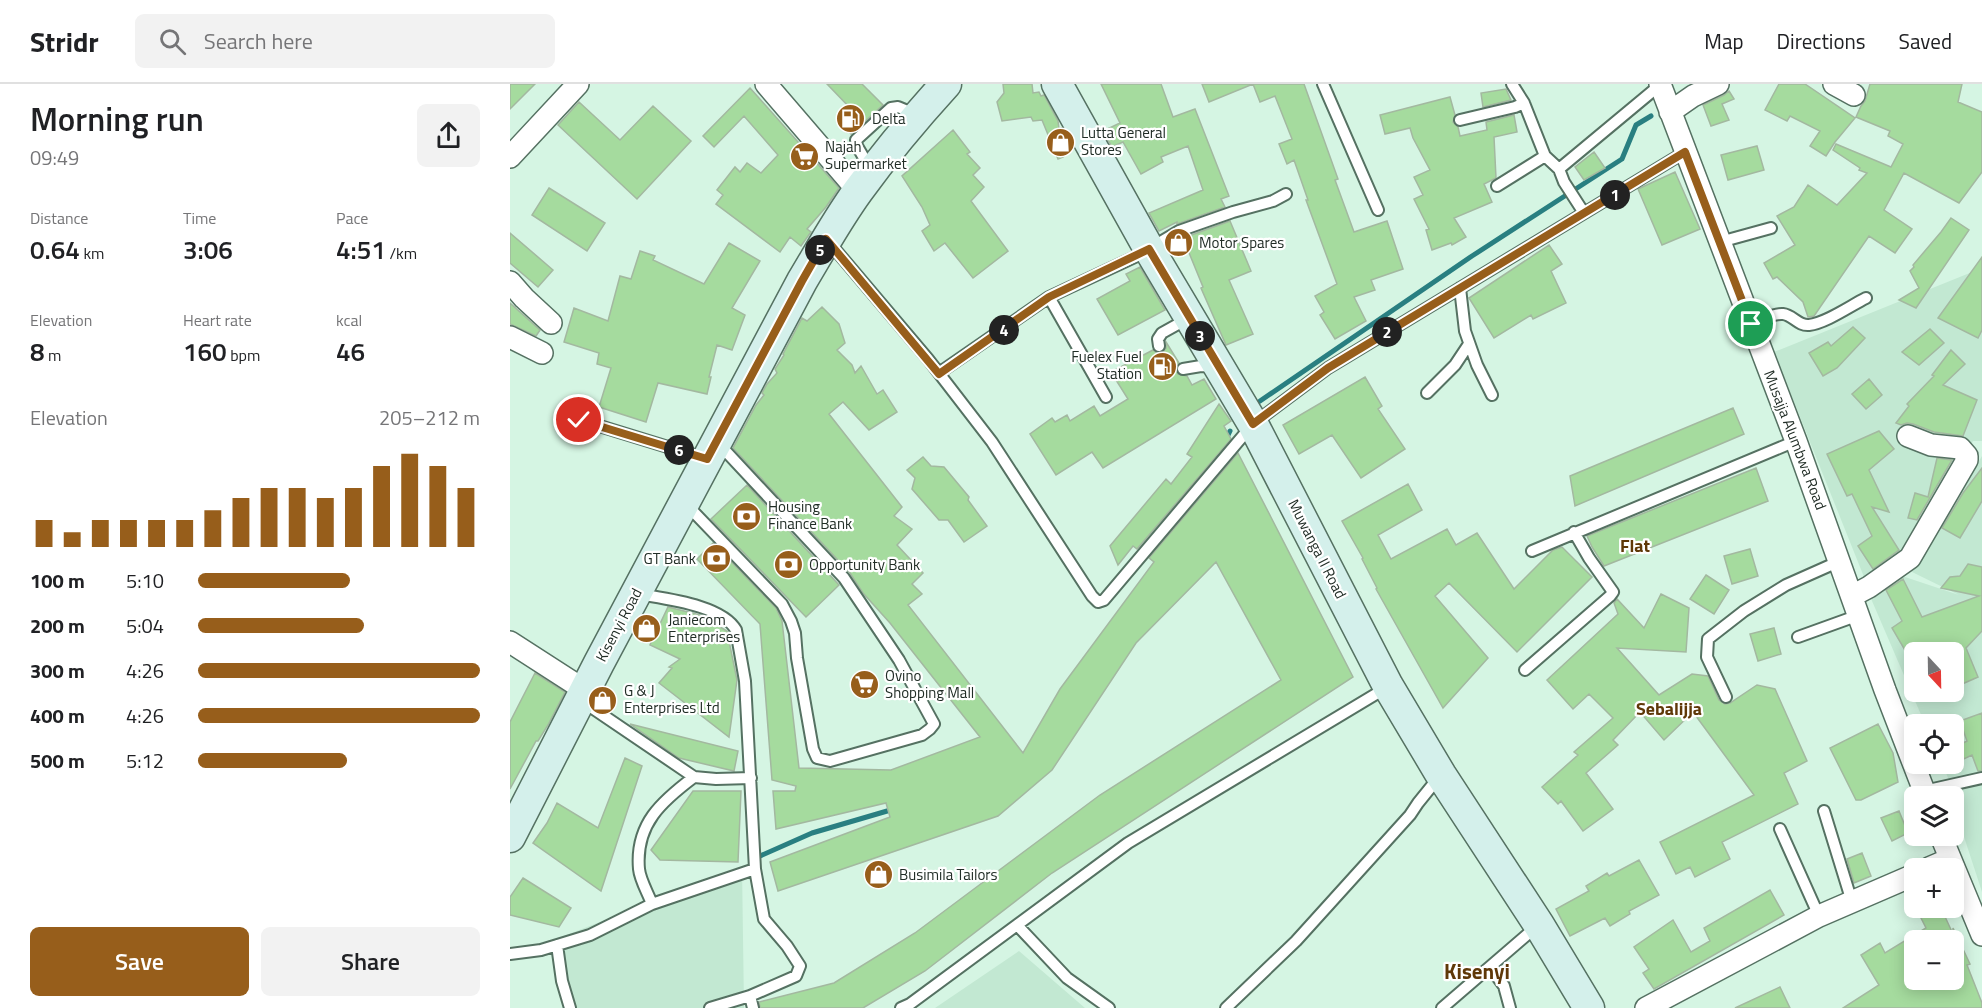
<!DOCTYPE html>
<meta charset="utf-8">
<style>
body{margin:0;font-family:"Titillium Web",sans-serif;background:#f2f2f2;color:#202124;height:100vh;display:flex;flex-direction:column;font-size:22px;white-space:nowrap}
*{box-sizing:border-box;margin:0}
p{font-size:20px;color:#757577}
.icon{flex:none;width:33px;height:33px;fill:none;stroke:currentColor;stroke-width:2;stroke-linecap:round;stroke-linejoin:round}
.map{position:relative;flex:1;overflow:hidden}
.side{display:flex;flex-direction:column;background:#fff;width:510px}
.side>*{flex:none}
.needle{width:39px;rotate:158deg}
.controls{position:absolute;left:1394px;top:558px;display:grid;gap:12px}
.controls a{display:grid;place-items:center;width:60px;height:60px;border-radius:9px;background:#fff;box-shadow:0 3px 15px #0003;font-size:30px}
.pin{position:absolute;display:grid;place-items:center;width:51px;height:51px;color:#fff;margin:-26px;border:3px solid #fff;border-radius:50%;box-shadow:0 2px 6px #0007}
.km{position:absolute;width:30px;height:30px;margin:-15px;border-radius:50%;background:#222;color:#fff;font-size:16px;line-height:30px;text-align:center}
.round{display:grid;place-items:center;flex:none;width:63px;height:63px;border-radius:9px;background:#f2f2f2}
.overview{display:flex;align-items:center;justify-content:space-between;height:102px;padding:0 30px}
h1{font-size:33px;font-weight:600;line-height:45px}
.figures{display:grid;grid-template-columns:repeat(3,1fr);gap:9px;height:102px;padding:6px 30px}
.figures div{display:grid;align-content:center}
.figures b{font-size:26px;font-weight:600}
.figures small{font-size:16px;font-weight:400}
.figures p{font-size:16px}
.chart{height:168px;padding:12px 30px}
.chart p{display:flex;justify-content:space-between}
.chart svg{width:100%;height:108px;margin-top:6px;stroke:#975e1b;stroke-width:6}
.button{display:flex;gap:12px;margin-top:auto;padding:12px 30px}
.button a{flex:1;height:69px;border-radius:9px;background:#975e1b;color:#fff;font-size:24px;font-weight:600;line-height:69px;text-align:center}
.button a+a{background:#f2f2f2;color:#202124}
ul{padding:0 30px;list-style:none;font-size:20px}
li{display:grid;grid-template-columns:96px 72px 1fr;align-items:center;height:45px}
li i{height:15px;border-radius:8px;background:#975e1b}
header{display:flex;align-items:center;gap:36px;box-sizing:border-box;height:84px;padding:0 30px;background:#fff;border-bottom:2px solid #e0e0e0}
header strong{font-size:28px}
nav{display:flex;gap:33px;margin-inline-start:auto;font-size:21px}
.search{width:420px;height:54px;background:#f2f2f2;display:flex;align-items:center;gap:15px;box-sizing:border-box;padding:0 21px;border-radius:9px;color:#757577;font-size:22px}
main{display:flex;flex:1;min-height:0}
.map>svg:first-child{display:block}
.built{fill:#c2e8d2;fill-rule:evenodd}
.lines{fill:none;stroke-linecap:round;stroke-linejoin:round}
.stream{stroke:#297f81;stroke-width:5}
.building{fill:#a5db9e;stroke:#a3b8a0;stroke-width:1.5;fill-rule:evenodd}
.lane-casing{stroke:#557162;stroke-width:14}
.street-casing{stroke:#557162;stroke-width:24}
.secondary-casing{stroke:#557162;stroke-width:33}
.lane{stroke:#fff;stroke-width:10}
.street{stroke:#fff;stroke-width:21}
.secondary{stroke:#d4f0eb;stroke-width:30}
.route-casing{stroke:#fff;stroke-width:12}
.route{stroke:#975e1b;stroke-width:8}
.labels{text-anchor:middle;stroke-width:4.5;stroke-linejoin:round;paint-order:stroke}
.poi-label{font-size:15px;fill:#212d26;stroke:#fff;text-anchor:start}
.street-label{font-size:15px;fill:#212d26;stroke:#fff}
.quarter-label{font-size:18px;font-weight:bold;fill:#5f3808;stroke:#fff}
.district-label{font-size:21px;font-weight:bold;fill:#5f3808;stroke:#fff}
</style>
<header>
<strong>Stridr</strong>
<div class="search"><svg class="icon" aria-label="search" viewBox="0 0 24 24"><circle cx="10" cy="10" r="6"/><path d="M15 15l6 6"/></svg>Search here</div>
<nav><a>Map</a><a>Directions</a><a>Saved</a></nav>
</header>
<main>
<section class="side">
<div class="overview"><div><h1>Morning run</h1><p>09:49</p></div><a class="round"><svg class="icon" aria-label="share" viewBox="0 0 24 24"><path d="M12 15V3M7 8l5-5 5 5M5 13v7h14v-7"/></svg></a></div>
<div class="figures">
<div><p>Distance</p><b>0.64<small> km</small></b></div>
<div><p>Time</p><b>3:06</b></div>
<div><p>Pace</p><b>4:51<small> /km</small></b></div>
</div>
<div class="figures">
<div><p>Elevation</p><b>8<small> m</small></b></div>
<div><p>Heart rate</p><b>160<small> bpm</small></b></div>
<div><p>kcal</p><b>46</b></div>
</div>
<div class="chart"><p><span>Elevation</span>205–212 m</p>
<svg viewBox="0 0 160 44" preserveAspectRatio="none"><path d="M5 44V33M15 44V38M25 44V33M35 44V33M45 44V33M55 44V33M65 44V29M75 44V24M85 44V20M95 44V20M105 44V24M115 44V20M125 44V11M135 44V6M145 44V11M155 44V20"/></svg>
</div>
<ul>
<li><b>100 m</b>5:10<i style="width:54%"></i></li>
<li><b>200 m</b>5:04<i style="width:59%"></i></li>
<li><b>300 m</b>4:26<i style="width:100%"></i></li>
<li><b>400 m</b>4:26<i style="width:100%"></i></li>
<li><b>500 m</b>5:12<i style="width:53%"></i></li>
</ul>
<div class="button"><a>Save</a><a>Share</a></div>
</section>
<div class="map">
<svg width="1472" height="924" viewBox="0 0 1472 924">
<rect width="100%" height="100%" fill="#d5f5e3"/>
<path class="built" d="M1472,184V357H1463L1403,462L1356,498L1264,268Z
M1472,372V690L1439,696L1432,680H1443V640H1415L1359,510L1386,490L1449,511L1402,488ZM1404,568H1443V608H1404Z
M1472,698V808L1443,719V712H1441L1440,710Z
M232,783L234,924H54L46,855Z
M509,867L575,924H425Z"/>
<g class="lines">
<path class="stream" d="M750,317L962,172L1112,75L1126,41L1141,32
M704,380L720,347
M250,772L302,749L384,725"/>
</g>
<path class="building" d="M0,0H25L0,25Z
M317,0H352L373,21L341,50L329,37L341,25Z
M493,0H522L523,9L529,8L531,12L534,11L548,37L549,45L552,44L559,58L552,62L553,73L548,75L532,36L523,37L521,33L492,37L487,18L494,9Z
M591,0H651L663,33L685,25L719,112L711,115L715,123L667,140V138L649,147L639,129L693,106L678,62L651,73L653,78L631,90L613,58L602,63L593,47L610,39Z
M692,0H743L699,18Z
M743,0H794L828,95L825,96L844,148L877,137L893,185L861,196L865,206L844,213L856,237L825,255L810,231L814,228L805,212L827,200L796,116H798L784,76L777,80L769,60L782,55L765,12L750,18Z
M1269,0H1295L1345,34L1325,58L1316,72L1300,62L1310,47L1280,32L1277,37L1255,26Z
M1360,0H1452L1448,18L1472,28V88L1449,119L1394,89L1374,126L1402,145L1385,169L1359,152L1304,232L1298,233L1293,218L1267,193L1263,195L1254,179L1285,161L1267,132L1284,123L1298,101L1327,121L1357,89L1349,86L1350,84L1323,66L1326,60L1381,83L1393,60L1378,52L1380,47L1346,33L1351,22L1355,17Z
M240,4L329,104L316,123L297,145L301,148L291,162L280,153L270,168L206,120L213,111L207,106L225,83L230,88L237,79L251,89L268,71L234,32L204,63L193,52Z
M996,5L1001,16L973,23L971,9Z
M1219,7L1224,15L1212,20L1219,36L1201,42L1193,21L1214,11Z
M940,13L945,31L943,38L948,43L950,52L977,46L976,38L1004,31L1007,48L984,53L986,94L974,100L982,118L944,134L956,153L942,161L941,159L922,166L916,146L919,145L904,115L913,111L904,93L920,86L903,54L900,44L875,50L870,31Z
M69,18L110,56L143,22L181,57L127,115L48,41Z
M443,46L460,68L457,70L470,84L463,91L474,103L461,117L498,167L463,194L435,159L424,167L412,147L420,141L412,123L392,92Z
M1247,62L1254,86L1218,96L1211,71Z
M1084,68L1095,84L1074,96L1065,83Z
M1165,88L1190,145L1152,161L1128,105Z
M39,104L95,139L77,167L22,131Z
M1441,134L1459,146L1406,224L1389,216L1409,204L1400,187L1404,183L1403,181L1431,148Z
M720,137L741,187L719,196L743,250L716,261L691,204L693,203L673,154Z
M0,149L43,186L28,203L0,179Z
M219,159L250,177L222,224L235,231L222,266L207,261L199,293H201L197,310L148,299L136,338L89,323L101,284L87,280L89,269L54,258L64,224L98,237L110,192L121,195L130,167L145,172L143,176L194,200Z
M1039,161L1052,180L1041,187L1056,219L1023,235L1021,231L984,254L959,214Z
M1472,173V246L1468,254L1428,234Z
M630,183L655,226L608,251L587,215L620,197L616,190Z
M0,219L30,246L26,252L0,240Z
M312,223L329,240L335,259L327,266L342,281L345,289L351,282L367,310L373,306L387,328L359,346L333,318L319,330L392,423L384,432L402,445L387,461L413,489L402,500L412,510L398,521L513,669L550,605L644,478L639,474L728,369L843,593L542,789L415,887L353,924H250L249,918L324,899L405,849L590,711L771,596L706,478L626,559L542,686L488,732L268,807L260,778L380,733L376,719L266,745L263,707H285L286,702L262,696L250,540L187,475L203,459L266,524L272,537L289,684L381,686L470,653L380,539L353,509L340,489L223,364L246,321L254,311L252,309L257,300L267,289L265,285L274,271L273,270L292,234L297,237Z
M1343,243L1355,254L1327,284L1313,292L1299,269L1318,258L1321,262Z
M1420,245L1434,259L1409,281L1392,268Z
M656,258L669,279L666,283L668,290L677,292L682,301L694,295L706,315L593,384L582,368L546,391L520,350L542,334L545,338L557,331L560,337L584,322L590,332L618,315L601,288L643,266L647,269L653,268L656,264Z
M1441,266L1455,280L1433,301L1467,316L1453,352L1424,348L1403,340L1397,339L1391,341L1386,339L1399,322L1397,320L1424,292L1422,291Z
M855,293L872,322L868,325L895,365L851,394L822,351L789,370L773,341Z
M1359,295L1372,311L1356,325L1342,310Z
M709,320L721,337L714,342L721,355L627,465L623,462L608,481L600,462L656,395L661,400L682,373L677,370Z
M1223,324L1234,350L1065,422L1060,392Z
M1369,347L1384,365L1359,386L1379,428L1362,423L1389,466L1363,485L1348,462L1362,452L1342,410L1337,412L1317,370Z
M413,373L421,382L434,383L459,413L458,416L477,442L454,458L438,436H429L402,405L405,394L397,386Z
M1427,374L1442,376L1407,436L1398,434L1405,409L1418,413Z
M1246,384L1258,417L1094,482L1082,463L1077,452Z
M1472,384V417L1450,454L1432,444L1453,409Z
M898,400L912,426L868,451L881,475L937,445L946,461L967,449L1004,505L1043,466L1052,463L1082,493L1007,568L939,499L925,512L978,574L933,624L866,505L867,504L852,475L853,474L832,437Z
M237,401L329,501L296,533L201,435Z
M1240,465L1248,492L1222,500L1214,472Z
M1458,480L1472,483V547L1456,564L1468,593L1443,604V568H1396L1382,544L1392,537L1376,506L1393,495L1412,533L1469,512L1431,504L1440,493L1450,492Z
M1196,491L1219,506L1204,530L1180,515Z
M1151,510L1179,524L1176,568L1107,564L1149,611L1182,590L1198,592L1209,616L1215,620L1220,619L1247,601L1265,605L1297,677L1274,689L1288,720L1212,758L1220,775L1185,793L1180,783L1166,790L1150,758L1244,711L1183,628L1154,656L1130,628L1103,656L1108,661L1076,689L1103,725L1073,747L1051,717L1048,720L1032,703L1068,671L1064,668L1103,634L1079,610L1063,625L1037,596L1108,530L1104,519L1107,515L1134,544Z
M158,523L190,531L217,547L227,596L219,653L149,599L162,584L159,583L170,575L140,561Z
M1264,544L1271,570L1248,577L1240,550Z
M25,589L55,608L38,641L28,657H26L0,705V638Z
M1472,629V687H1468L1462,671L1443,680V664L1457,657L1450,637Z
M120,640L228,667L224,687L169,674Z
M1368,640L1383,669L1388,698L1351,716H1346L1320,664Z
M115,674L132,682L91,807L23,759L37,739L47,719L88,744Z
M183,707H231L228,778L150,776L141,766Z
M1389,727L1398,749L1382,757L1371,734Z
M1352,769L1361,792L1344,799L1337,775Z
M1129,776L1149,811L1119,827L1120,830L1100,842L1095,834L1060,852L1046,825L1079,807L1076,802L1097,789L1099,792Z
M13,794L61,824L49,843L0,831V813Z
M1260,806L1274,831L1144,905L1133,889L1139,885L1124,863L1163,836L1181,868L1200,857L1194,844Z
M1406,824H1431L1443,850V844L1460,880L1457,881L1472,919V924H1333L1369,901L1351,871L1370,859L1375,869L1416,844ZM1404,856H1443V896H1404Z
M1270,903L1280,924H1225Z"/>
<g class="lines">
<defs>
<path id="lane" d="M813,0L868,126
M1002,0L1014,19
M950,36L1005,23L1014,19L1035,72
M1049,85L1054,98L1074,129
M361,86L347,62L346,56L381,24L388,23L405,30
M987,102L1035,72L1049,85L1150,1
M318,157L418,275L482,358L582,512L588,518L594,516L743,340L818,284L1175,68
M1210,158L1261,144
M950,204L955,247L967,281L982,311
M539,213L596,313
M1241,240C1250,237 1263,229 1273,230C1283,231 1288,242 1299,241C1316,239 1340,222 1356,214
M649,262L648,255L652,249L679,234
M673,285L691,282L705,283
M429,289L539,213L627,172L669,147L723,128L763,117L776,110
M917,309L945,281L959,260
M70,336L197,375
M175,419L272,520L281,537L285,549L287,574L303,665L307,674L320,677L412,651L420,645L424,640L389,576L334,494L209,360
M1022,467L1286,357
M129,510C156,515 212,521 226,546L235,597L245,785L142,820C138,809 130,796 129,785C125,740 152,717 184,693L206,695L241,694
M1288,553L1349,531
M1015,586L1100,512L1103,508L1079,474L1064,448
M1216,613L1197,573L1198,555L1234,527L1276,501L1330,477
M72,617L184,693
M1414,707L1472,694
M1314,727L1342,818
M1270,745L1309,832
M507,841L557,894L599,924
M47,861L52,897L60,924
M0,870L31,866L80,851L142,820
M980,883L994,902L1000,924
M200,924L240,912
M243,924L240,912L286,892L290,882L277,862L254,835L245,785
M391,924L400,920L618,759L876,604
M716,924L786,857L900,731L908,719L929,693
M932,924L1026,843"/>
<path id="street" d="M256,0L348,107
M1150,0L1286,357L1375,606L1416,712
M1324,0L1344,11
M1160,28L1183,12L1208,0
M0,73L68,0
M0,198L14,214L41,239
M0,253L32,269
M1342,512L1359,503L1400,474L1457,376V372L1450,364L1421,361L1398,352
M0,558L76,607
M1431,752L1472,851
M1419,784L1440,775
M1136,924L1309,832L1404,791"/>
<path id="secondary" d="M547,0L639,165L743,340L878,602L931,691L1029,841L1079,924
M0,753L89,579L292,197C310,167 327,136 348,107C375,70 405,34 436,0"/>
</defs>
<use href="#lane" class="lane-casing"/>
<use href="#street" class="street-casing"/>
<use href="#secondary" class="secondary-casing"/>
<use href="#lane" class="lane"/>
<use href="#street" class="street"/>
<use href="#secondary" class="secondary"/>
</g>
<g class="lines">
<defs>
<path id="route" d="M69,336L197,375L292,197L316,155L429,290L539,213L639,165L743,340L818,284L1175,68L1241,240"/>
</defs>
<use href="#route" class="route-casing"/>
<use href="#route" class="route"/>
</g>
<defs>
<symbol id="fuel-disc" viewBox="-11 -11 22 22"><circle r="9.5" fill="#975e1b" stroke="#fff"/><path d="M-5.5-6h7V0h2V4h1.3V-2.5L3-4.5l.8-.8L6-3V5H2.5V1h-1V6h-7ZM-4.2-4.7v3.2H.2V-4.7Z" fill="#fff"/></symbol>
<symbol id="shop-disc" viewBox="-11 -11 22 22"><circle r="9.5" fill="#975e1b" stroke="#fff"/><path d="M-5-2.5h2.3a2.7 3.5 0 0 1 5.4 0H5L5.5 6h-11ZM-1.5-2.5h3a1.5 2.3 0 0 0-3 0Z" fill="#fff"/></symbol>
<symbol id="supermarket-disc" viewBox="-11 -11 22 22"><circle r="9.5" fill="#975e1b" stroke="#fff"/><path d="M-6-5.5h2.5l.6 2H6L4.5 2H-2.5L-4.4-4H-6ZM-1.5 3.2a1.3 1.3 0 1 0 .1 0ZM3 3.2a1.3 1.3 0 1 0 .1 0Z" fill="#fff"/></symbol>
<symbol id="bank-disc" viewBox="-11 -11 22 22"><circle r="9.5" fill="#975e1b" stroke="#fff"/><path d="M-6-4H6V4H-6ZM0-2.3a2.3 2.3 0 1 0 0 4.6a2.3 2.3 0 1 0 0-4.6Z" fill="#fff"/></symbol>
</defs>
<g fill-rule="evenodd">
<use href="#fuel-disc" x="324" y="18" width="33" height="33"/>
<use href="#shop-disc" x="534" y="42" width="33" height="33"/>
<use href="#supermarket-disc" x="278" y="56" width="33" height="33"/>
<use href="#shop-disc" x="652" y="142" width="33" height="33"/>
<use href="#fuel-disc" x="636" y="266" width="33" height="33"/>
<use href="#bank-disc" x="220" y="416" width="33" height="33"/>
<use href="#bank-disc" x="190" y="458" width="33" height="33"/>
<use href="#bank-disc" x="262" y="464" width="33" height="33"/>
<use href="#shop-disc" x="120" y="528" width="33" height="33"/>
<use href="#supermarket-disc" x="338" y="584" width="33" height="33"/>
<use href="#shop-disc" x="76" y="600" width="33" height="33"/>
<use href="#shop-disc" x="352" y="774" width="33" height="33"/>
</g>
<g class="labels">
<g class="poi-label">
<text x="362" y="40">Delta</text>
<text x="571" y="54">Lutta General<tspan x="571" dy="17">Stores</tspan></text>
<text x="315" y="68">Najah<tspan x="315" dy="17">Supermarket</tspan></text>
<text x="689" y="164">Motor Spares</text>
<text x="632" y="278" text-anchor="end">Fuelex Fuel<tspan x="632" dy="17">Station</tspan></text>
<text x="258" y="428">Housing<tspan x="258" dy="17">Finance Bank</tspan></text>
<text x="186" y="480" text-anchor="end">GT Bank</text>
<text x="299" y="486">Opportunity Bank</text>
<text x="158" y="541">Janiecom<tspan x="158" dy="17">Enterprises</tspan></text>
<text x="375" y="597">Ovino<tspan x="375" dy="17">Shopping Mall</tspan></text>
<text x="114" y="612">G &amp; J<tspan x="114" dy="17">Enterprises Ltd</tspan></text>
<text x="389" y="796">Busimila Tailors</text>
</g>
<g class="street-label">
<text transform="translate(1285 356) rotate(69)" y="5">Musajja Alumbwa Road</text>
<text transform="translate(807 465) rotate(63)" y="5">Muwanga II Road</text>
<text transform="translate(109 541) rotate(-62)" y="5">Kisenyi Road</text>
</g>
<g class="quarter-label">
<text x="1125" y="468">Flat</text>
<text x="1159" y="631">Sebalijja</text>
</g>
<g class="district-label">
<text x="967" y="895">Kisenyi</text>
</g>
</g>
</svg>
<div class="controls">
<a><svg class="needle" viewBox="-14 -14 28 28"><path d="M0-13l5 13h-10z" fill="#e53935"/><path d="M0 13l5-13h-10z" fill="#757577"/></svg></a>
<a><svg class="icon" aria-label="locate" viewBox="0 0 24 24"><circle cx="12" cy="12" r="6"/><path d="M12 2v4M12 18v4M2 12h4M18 12h4"/></svg></a>
<a><svg class="icon" aria-label="layers" viewBox="0 0 24 24"><path d="M12 4l9 5-9 5-9-5zM3 14l9 5 9-5"/></svg></a>
<a>+</a>
<a>−</a>
</div>
<div class="pin" style="left:1241px;top:240px;background:#1e9e55"><svg class="icon" aria-label="arrive" viewBox="0 0 24 24"><path d="M6 21V4h12l-3 4 3 4H6"/></svg></div>
<div class="pin" style="left:69px;top:336px;background:#d93025"><svg class="icon" aria-label="check" viewBox="0 0 24 24"><path d="M5 12l5 5 9-10"/></svg></div>
<b class="km" style="left:1105px;top:111px">1</b>
<b class="km" style="left:877px;top:248px">2</b>
<b class="km" style="left:690px;top:252px">3</b>
<b class="km" style="left:494px;top:246px">4</b>
<b class="km" style="left:310px;top:166px">5</b>
<b class="km" style="left:169px;top:366px">6</b>
</div>
</main>
